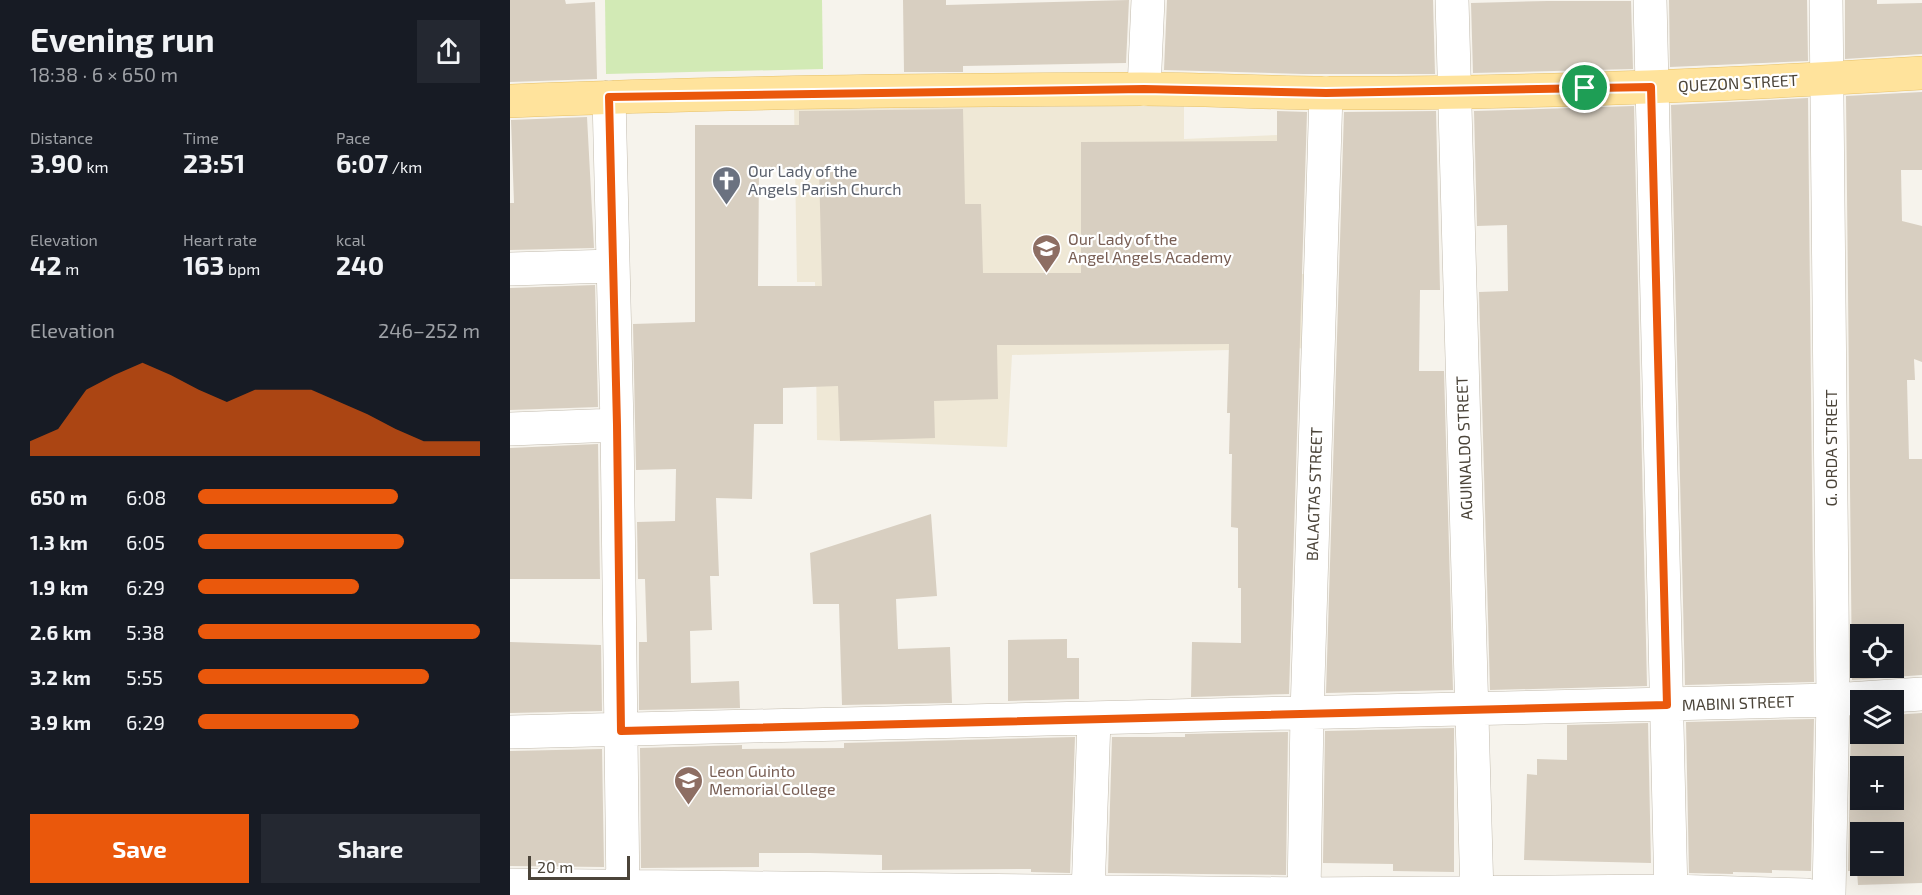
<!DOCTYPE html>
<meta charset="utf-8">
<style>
body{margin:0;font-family:"Exo 2",sans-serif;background:#242831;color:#f1f3f6;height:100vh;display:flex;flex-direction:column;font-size:22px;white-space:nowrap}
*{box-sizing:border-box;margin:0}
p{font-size:20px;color:#9ea1a6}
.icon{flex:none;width:33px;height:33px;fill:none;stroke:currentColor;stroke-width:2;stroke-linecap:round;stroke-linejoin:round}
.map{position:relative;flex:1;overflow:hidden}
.drawer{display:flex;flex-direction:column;background:#171b24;width:510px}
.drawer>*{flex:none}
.buttons{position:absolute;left:1340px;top:624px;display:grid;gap:12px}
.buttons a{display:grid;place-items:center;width:54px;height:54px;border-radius:0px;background:#171b24;box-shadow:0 6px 24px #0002;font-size:30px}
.scale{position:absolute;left:18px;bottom:15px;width:102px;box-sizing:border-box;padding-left:6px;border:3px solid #4b4439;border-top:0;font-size:16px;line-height:21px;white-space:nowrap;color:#4b4439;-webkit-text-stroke:4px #fff;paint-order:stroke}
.pin{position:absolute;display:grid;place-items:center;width:51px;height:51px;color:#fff;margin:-26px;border:3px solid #fff;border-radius:50%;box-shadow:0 2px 6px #0007}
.round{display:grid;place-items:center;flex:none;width:63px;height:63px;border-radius:0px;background:#242831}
.headline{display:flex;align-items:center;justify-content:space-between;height:102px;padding:0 30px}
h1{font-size:33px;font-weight:700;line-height:45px}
.stats{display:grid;grid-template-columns:repeat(3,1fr);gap:9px;height:102px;padding:6px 30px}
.stats div{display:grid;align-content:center}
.stats b{font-size:26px;font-weight:700}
.stats small{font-size:16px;font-weight:400}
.stats p{font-size:16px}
.chart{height:168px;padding:12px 30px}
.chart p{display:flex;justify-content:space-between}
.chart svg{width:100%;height:108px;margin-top:6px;fill:#ea580c;opacity:.7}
.action{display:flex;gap:12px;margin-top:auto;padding:12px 30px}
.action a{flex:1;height:69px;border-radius:0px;background:#ea580c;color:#fff;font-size:24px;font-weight:700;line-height:69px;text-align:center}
.action a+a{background:#242831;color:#f1f3f6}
ul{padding:0 30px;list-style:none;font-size:20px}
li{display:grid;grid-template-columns:96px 72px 1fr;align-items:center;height:45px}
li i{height:15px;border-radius:8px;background:#ea580c}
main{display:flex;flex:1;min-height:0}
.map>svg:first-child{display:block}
.education{fill:#efe8d6}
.green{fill:#d2eab5}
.building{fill:#d8cfc1;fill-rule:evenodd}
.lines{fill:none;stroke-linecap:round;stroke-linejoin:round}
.minor-casing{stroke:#c2bbae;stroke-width:34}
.major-casing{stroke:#e6c16a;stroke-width:34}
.minor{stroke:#fff;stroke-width:33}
.major{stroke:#ffe39c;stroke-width:33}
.route-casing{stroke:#fff;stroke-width:12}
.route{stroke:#ea580c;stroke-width:8}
.labels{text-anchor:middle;stroke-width:4.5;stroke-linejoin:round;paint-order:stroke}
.street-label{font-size:16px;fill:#4b4439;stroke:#fff}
.worship-label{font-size:16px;fill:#5b616d;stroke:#fff;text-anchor:start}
.education-label{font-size:16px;fill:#785e54;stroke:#fff;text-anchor:start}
</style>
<main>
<section class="drawer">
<div class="headline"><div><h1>Evening run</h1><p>18:38 · 6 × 650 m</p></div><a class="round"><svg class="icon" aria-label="share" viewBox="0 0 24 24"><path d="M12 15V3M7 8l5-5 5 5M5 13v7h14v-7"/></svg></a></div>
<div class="stats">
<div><p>Distance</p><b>3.90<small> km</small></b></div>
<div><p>Time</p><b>23:51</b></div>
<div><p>Pace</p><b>6:07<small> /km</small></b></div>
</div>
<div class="stats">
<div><p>Elevation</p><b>42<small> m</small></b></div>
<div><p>Heart rate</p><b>163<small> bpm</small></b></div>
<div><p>kcal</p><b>240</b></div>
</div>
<div class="chart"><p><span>Elevation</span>246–252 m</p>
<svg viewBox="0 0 160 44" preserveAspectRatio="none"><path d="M0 44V38L10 33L20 17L30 11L40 6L50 11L60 17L70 22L80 17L90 17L100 17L110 22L120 27L130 33L140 38L150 38L160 38V44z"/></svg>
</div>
<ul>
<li><b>650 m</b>6:08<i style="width:71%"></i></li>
<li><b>1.3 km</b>6:05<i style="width:73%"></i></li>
<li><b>1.9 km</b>6:29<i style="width:57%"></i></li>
<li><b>2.6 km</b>5:38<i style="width:100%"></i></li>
<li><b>3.2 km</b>5:55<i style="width:82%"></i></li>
<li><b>3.9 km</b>6:29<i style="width:57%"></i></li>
</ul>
<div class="action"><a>Save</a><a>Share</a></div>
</section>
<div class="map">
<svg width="1412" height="895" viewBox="0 0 1412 895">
<rect width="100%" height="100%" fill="#f6f3ec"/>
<path class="education" d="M674,97V139L768,135L770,268L804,277L805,348L502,355L497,447L307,440L305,282H287L284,103Z"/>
<path class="green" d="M95,0H312L313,69L96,74Z"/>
<path class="building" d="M0,0H55L56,4L85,2L87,79L0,82Z
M393,0H436V5L619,0L616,63L453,66V72H394Z
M657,0H923L925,74H793L654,70Z
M1159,0H1297L1298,61L1160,67Z
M1335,0H1367V4L1412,3V54L1335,59Z
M1038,1H1121L1123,69L963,73L961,3Z
M1412,92V170H1391L1392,221L1412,226V362L1404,359L1405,380H1397L1399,459H1412V675L1342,680L1336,96ZM1350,634H1383V668H1350Z
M1298,98L1304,682L1175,685L1161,105Z
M1124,106L1137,686L980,690L969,292L998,291L997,225L967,226L964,111Z
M453,109L455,204H471L473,273H571V142L767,141V111L797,112L779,694L681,697L682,642L731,643V588H728V528L721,527L722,454H719L720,413H717L719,344L487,345L488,399L424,401L425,438L330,441L328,386L273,388V424H244L242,499L206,498L209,576H200L202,630L180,631L181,683L229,681L230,708L129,710V642H137L135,579H128L127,522L165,521L166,469L126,470L123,324L185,322V125H289V111ZM309,168L312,286H248L249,170Z
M926,111L930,290H910L909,371H934L943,690L816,693L834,112Z
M77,117L84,248L0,250V203H4L1,120Z
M85,285L88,407L0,410V288Z
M88,444L90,579H0V448Z
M421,514L427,596L386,599L388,649L440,647L442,703L332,705L329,604H303L300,553Z
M557,639V658H569V699L498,701V640Z
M0,642L91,645L92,711L0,713Z
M1412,713V883L1348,885L1347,871H1338L1341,718L1350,717V734H1383V715ZM1350,766H1383V800H1350ZM1350,832H1383V866H1350Z
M1304,719L1301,871L1262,870V873L1223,872V874L1179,873L1176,722Z
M1138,723L1141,863L1014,860L1017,774L1027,775V759L1057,760V725Z
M944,728V872L883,871V864L813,863L815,731Z
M778,732L776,875L598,873L602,737H675V734Z
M565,737L560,873L521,872V869L372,870V855L300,853H249V867L131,868L130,748L232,745V749L334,748V743Z
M92,749L94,867L0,866V751Z"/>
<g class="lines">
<defs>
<path id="minor" d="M942,0L967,895
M1140,0L1161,895
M1316,0L1323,700L1319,895
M634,89L638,0
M99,97L107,425L113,895
M0,269L103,266
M0,429L107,425
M0,732L1323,700L1412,694
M0,885L794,894L1160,891L1297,895
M578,895L584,719
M794,895L797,714L816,93"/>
<path id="major" d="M0,101C210,92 422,90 632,89C693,89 755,93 816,93C1015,94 1214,85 1412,73"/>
</defs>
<use href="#minor" class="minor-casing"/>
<use href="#major" class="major-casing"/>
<use href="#minor" class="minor"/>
<use href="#major" class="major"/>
</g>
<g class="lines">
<defs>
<path id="route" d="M1141,87L1157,705L111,731L107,425L99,97L634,89L816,93Z"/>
</defs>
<use href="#route" class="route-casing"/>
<use href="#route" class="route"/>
</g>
<defs>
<symbol id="church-pin" viewBox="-11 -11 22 30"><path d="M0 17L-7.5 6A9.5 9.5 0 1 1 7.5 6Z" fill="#6b7280" stroke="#fff"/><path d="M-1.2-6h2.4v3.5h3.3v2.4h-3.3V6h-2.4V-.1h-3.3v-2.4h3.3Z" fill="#fff"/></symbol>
<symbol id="school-pin" viewBox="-11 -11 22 30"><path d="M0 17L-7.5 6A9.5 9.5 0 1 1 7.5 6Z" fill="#8d6e63" stroke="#fff"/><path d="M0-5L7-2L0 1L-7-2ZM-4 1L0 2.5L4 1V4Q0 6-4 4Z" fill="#fff"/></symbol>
<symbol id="university-pin" viewBox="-11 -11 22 30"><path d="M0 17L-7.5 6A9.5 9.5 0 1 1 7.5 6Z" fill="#8d6e63" stroke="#fff"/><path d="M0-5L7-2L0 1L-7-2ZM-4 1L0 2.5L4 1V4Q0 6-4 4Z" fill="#fff"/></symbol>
</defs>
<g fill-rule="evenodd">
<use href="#church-pin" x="200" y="164" width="33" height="45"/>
<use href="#school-pin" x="520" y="232" width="33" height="45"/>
<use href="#university-pin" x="162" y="764" width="33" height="45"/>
</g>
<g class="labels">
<g class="street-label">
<text transform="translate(1228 83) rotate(-3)" y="6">QUEZON STREET</text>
<text transform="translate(954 448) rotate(-92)" y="6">AGUINALDO STREET</text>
<text transform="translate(1321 448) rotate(-90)" y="6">G. ORDA STREET</text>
<text transform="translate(804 494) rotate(-88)" y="6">BALAGTAS STREET</text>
<text transform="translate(1228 703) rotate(-2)" y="6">MABINI STREET</text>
</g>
<g class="worship-label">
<text x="238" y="177">Our Lady of the<tspan x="238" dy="18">Angels Parish Church</tspan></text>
</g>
<g class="education-label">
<text x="558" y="245">Our Lady of the<tspan x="558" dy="18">Angel Angels Academy</tspan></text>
<text x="199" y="777">Leon Guinto<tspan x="199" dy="18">Memorial College</tspan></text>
</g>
</g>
</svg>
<div class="buttons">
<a><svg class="icon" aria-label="locate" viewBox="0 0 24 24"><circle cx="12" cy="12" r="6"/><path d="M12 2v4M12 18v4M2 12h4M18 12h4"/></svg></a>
<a><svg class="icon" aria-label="layers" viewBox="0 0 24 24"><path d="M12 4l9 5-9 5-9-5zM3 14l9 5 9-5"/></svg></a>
<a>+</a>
<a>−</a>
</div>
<div class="scale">20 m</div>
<div class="pin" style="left:1075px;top:88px;background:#1e9e55"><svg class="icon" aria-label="arrive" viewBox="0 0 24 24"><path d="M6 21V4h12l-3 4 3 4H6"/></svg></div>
</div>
</main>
